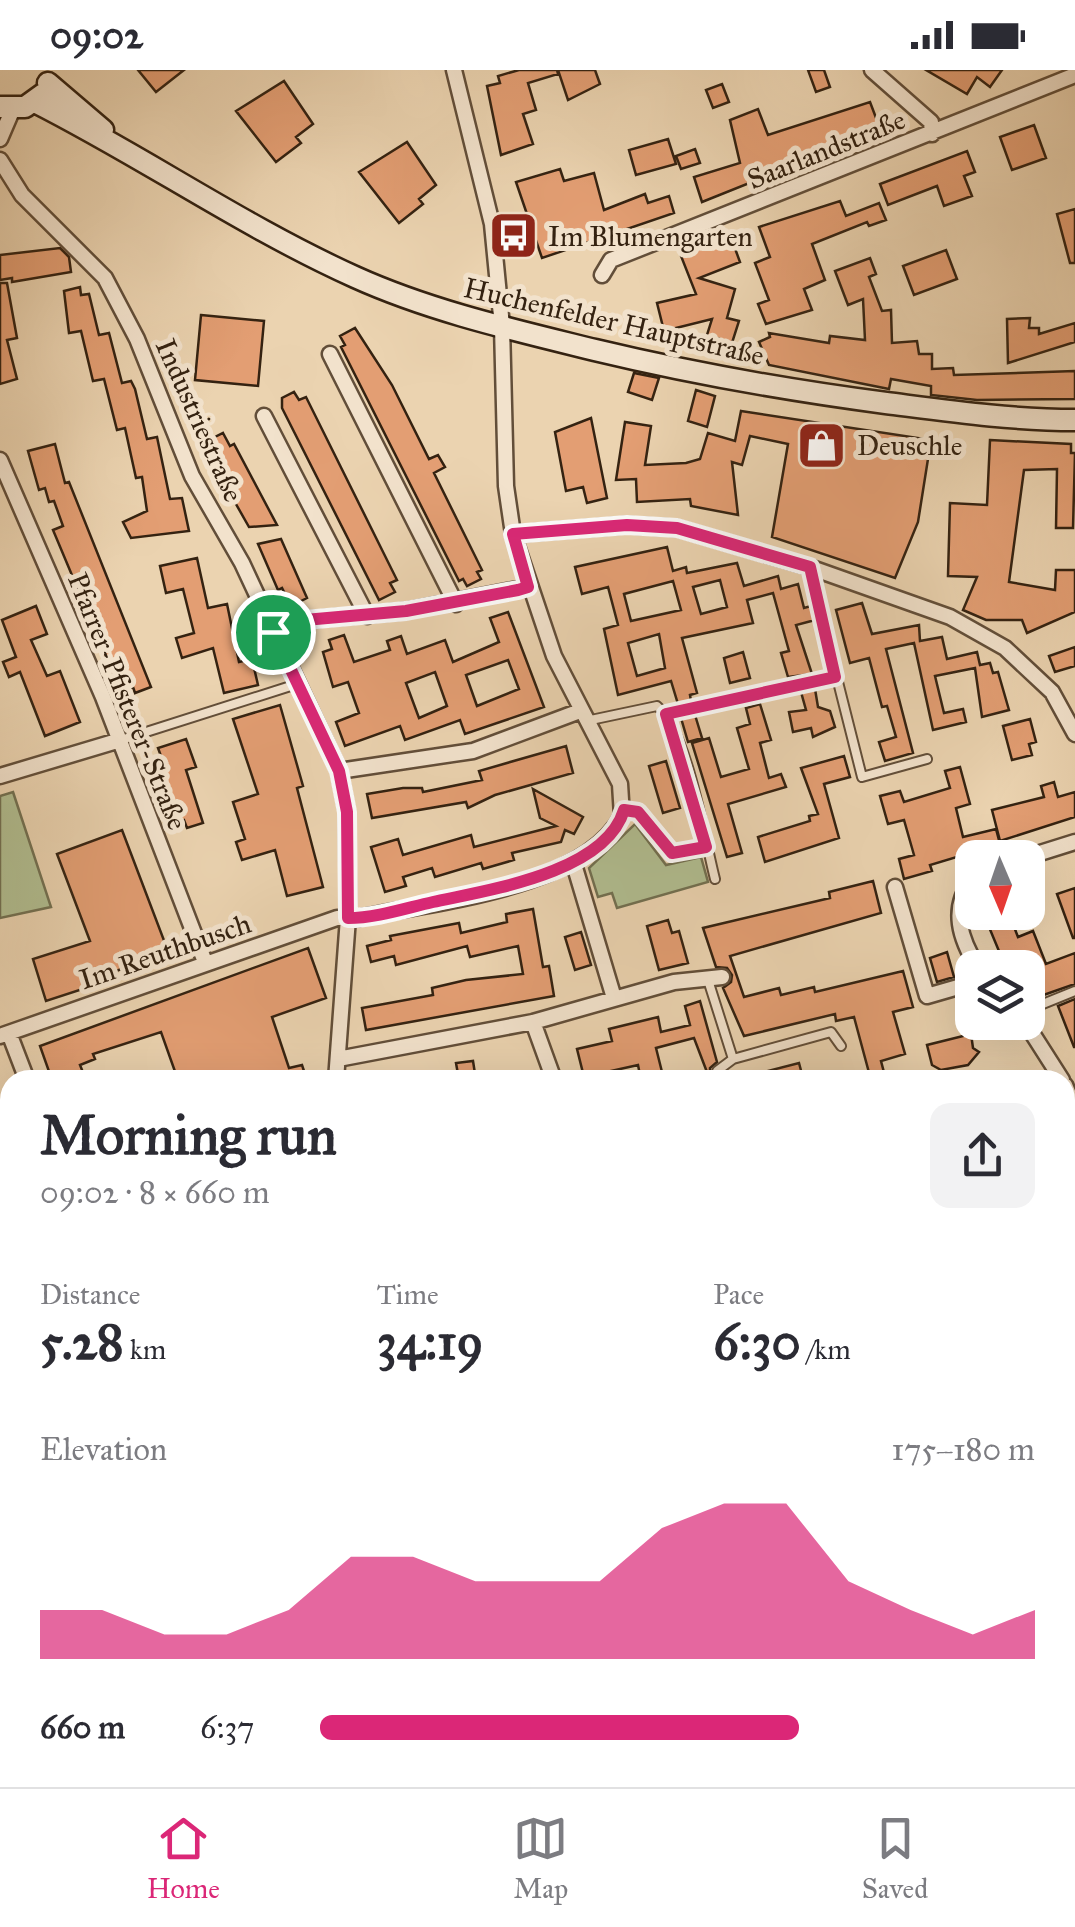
<!DOCTYPE html>
<meta charset="utf-8">
<style>
body{margin:0;font-family:"IM FELL Great Primer",serif;background:#f2f2f3;color:#2b2b33;height:100vh;display:flex;flex-direction:column;font-size:38px;white-space:nowrap}
*{box-sizing:border-box;margin:0}
p{font-size:32px;color:#7c7c81}
.icon{flex:none;width:55px;height:55px;fill:none;stroke:currentColor;stroke-width:2;stroke-linecap:round;stroke-linejoin:round}
.map{position:relative;flex:1;overflow:hidden}
.panel{position:absolute;left:0px;top:1000px;width:1075px;height:718px;display:flex;flex-direction:column;background:#fff;border-radius:30px 30px 0 0;box-shadow:0 10px 40px #0002}
.panel>*{flex:none}
.needle{width:65px;rotate:178deg}
.controls{position:absolute;left:955px;top:770px;display:grid;gap:20px}
.controls a{display:grid;place-items:center;width:90px;height:90px;border-radius:20px;background:#fff;box-shadow:0 10px 40px #0002;font-size:50px}
.pin{position:absolute;display:grid;place-items:center;width:85px;height:85px;color:#fff;margin:-42px;border:5px solid #fff;border-radius:50%;box-shadow:0 2px 10px #0007}
.round{display:grid;place-items:center;flex:none;width:105px;height:105px;border-radius:20px;background:#f2f2f3}
.summary{display:flex;align-items:center;justify-content:space-between;height:170px;padding:0 40px}
h1{font-size:55px;font-weight:700;line-height:75px}
.metrics{display:grid;grid-template-columns:repeat(3,1fr);gap:15px;height:170px;padding:10px 40px}
.metrics div{display:grid;align-content:center}
.metrics b{font-size:50px;font-weight:700}
.metrics small{font-size:28px;font-weight:400}
.metrics p{font-size:28px}
.chart{height:280px;padding:20px 40px}
.chart p{display:flex;justify-content:space-between}
.chart svg{width:100%;height:180px;margin-top:10px;fill:#db2777;opacity:.7}
ul{padding:0 40px;list-style:none;font-size:32px}
li{display:grid;grid-template-columns:160px 120px 1fr;align-items:center;height:75px}
li i{height:25px;border-radius:12px;background:#db2777}
.status{display:flex;justify-content:space-between;align-items:center;height:70px;padding:0 50px;background:#fff;direction:ltr}
.status svg{height:28px;fill:currentColor}
.tab-bar{display:flex;justify-content:space-around;align-items:center;height:140px;border-top:2px solid #e1e1e2;background:#fff;font-size:28px;color:#7c7c81}
.tab-bar a{display:grid;justify-items:center;gap:5px}
.tab-bar .selected{color:#db2777}
.map>svg:first-child{display:block}
.park{fill:#b1be91;stroke:#727051;stroke-width:2.5}
.building{fill:#e39e73;stroke:#342211;stroke-width:2.5;fill-rule:evenodd}
.lines{fill:none;stroke-linecap:round;stroke-linejoin:round}
.service-casing{stroke:#624e39;stroke-width:12}
.minor-casing{stroke:#624e39;stroke-width:19}
.tertiary-casing{stroke:#624e39;stroke-width:22}
.secondary-casing{stroke:#342211;stroke-width:25}
.service{stroke:#f2e2cc;stroke-width:8}
.minor{stroke:#f2e2cc;stroke-width:14}
.tertiary{stroke:#f2e2cc;stroke-width:18}
.secondary{stroke:#f2e2cc;stroke-width:20}
.route-casing{stroke:#fff;stroke-width:20}
.route{stroke:#db2777;stroke-width:12}
.labels{text-anchor:middle;stroke-width:10;stroke-linejoin:round;paint-order:stroke}
.street-label{font-size:28px;fill:#342211;stroke:#f2e2cc}
.poi-label{font-size:28px;fill:#342211;stroke:#f2e2cc;text-anchor:start}
</style>
<div class="status"><b>09:02</b><svg viewBox="0 0 49 12"><path d="M0 12V9h3v3zM5 12V6h3v6zM10 12V3h3v9zM15 12V0h3v12zM26 1h20v11H26zM47 4h2v5h-2z"/></svg></div>
<div class="map">
<svg width="1075" height="1717" viewBox="0 0 1075 1717">
<rect width="100%" height="100%" fill="#ebd3b0"/>
<filter id="stains"><feTurbulence type="fractalNoise" baseFrequency=".002" numOctaves="4"/><feColorMatrix values="0 0 0 0 .2 0 0 0 0 .09 0 0 0 0 .02 0 0 0 .5 -.17"/></filter>
<radialGradient id="worn" r=".72"><stop offset=".6" stop-color="#630" stop-opacity="0"/><stop offset="1" stop-color="#630" stop-opacity=".3"/></radialGradient>
<path class="park" d="M13,722L51,837L0,848V726Z
M635,754L666,795L701,787L708,812L617,838L612,823L598,827L589,798Z
M10,1448V1607L0,1578V1450Z
M45,1708H126L96,1717H48Z"/>
<path class="building" d="M138,0H184L156,22Z
M519,0H557L558,4L528,13L536,40L523,44L533,74L501,85L487,16L500,13L498,6Z
M558,0H595L600,14L568,30Z
M808,0H824L830,17L816,22Z
M926,0H1002L990,17L977,7L967,24Z
M284,11L313,54L296,67L301,73L276,92L236,41Z
M722,14L729,32L713,38L706,20Z
M870,32L881,61L794,88L795,92L779,101L702,132L694,107L740,93L730,50L758,39L768,65Z
M1034,55L1046,88L1012,100L1000,67Z
M668,69L676,94L636,105L629,80Z
M407,72L436,115L419,129L423,134L399,153L359,102Z
M695,79L700,93L681,99L676,86Z
M967,81L975,102L964,106L972,126L944,136L937,116L888,135L880,114Z
M560,99L564,111L594,103L604,140L645,124L648,133L669,126L674,143L542,188L516,112Z
M840,131L846,146L879,133L886,150L869,156L867,152L812,174L825,210L804,219L812,240L766,254L758,234L769,230L755,193L770,187L759,157Z
M1075,139V193H1070L1057,144Z
M730,165L740,192L699,208L735,219L727,248L739,251L732,273L707,265L712,249L664,261L657,233L696,224L681,186Z
M60,178L69,187L71,202L12,212V208L0,210V185Z
M946,180L957,209L914,225L903,196Z
M870,188L876,204L869,207L882,241L891,240L892,273L917,271L919,284H932V299L953,298L954,305L1075,301V329L977,330L931,325V316L891,309L889,319L769,295L759,272L770,267L769,263L829,273L830,266L865,270L863,229L848,235L835,201Z
M0,213H7L17,268L7,270L17,309L0,314Z
M80,217L81,225L89,224L99,265L109,263L122,313L131,311L135,319L147,369L157,367L170,429L182,428L189,461L131,468L123,452L147,441L142,407L136,408L125,358L117,360L104,309L93,311L81,261L69,263L64,221Z
M201,245L264,251L258,316L195,310Z
M1030,248L1029,258H1039V264L1075,253V272L1008,293L1007,249Z
M355,258L392,315L429,389L438,385L445,397L434,403L482,500L477,502L481,509L467,516L463,509L459,511L341,277L345,275L340,266Z
M634,303L659,308L652,330L628,322Z
M696,320L715,326L707,357L688,351Z
M294,322L299,330L306,327L397,510L390,513L395,522L379,530L282,338V328Z
M741,341L931,370L918,452L895,508L772,467L788,374L750,366L742,395L732,392L738,445L691,436L690,429L637,432L636,409L616,410L625,352L651,356L645,395L686,393L700,389L708,363L735,371Z
M591,348L607,428L587,433L583,417L566,421L555,362Z
M223,363L230,376L234,374L277,455L249,457L228,420L211,386L216,383L209,370Z
M990,370L1071,374V383H1075L1073,458H1056L1057,399L1024,400L1009,512L1055,520L1056,500H1075V542L1027,563L1022,550H986L963,540L977,507L948,506L950,433L987,435Z
M55,374L65,413L69,412L151,617L135,623L133,617L121,622L53,460L63,456L54,431L49,432L45,418L39,420L28,381Z
M281,469L307,528L291,536L282,518L278,520L258,474Z
M667,477L673,501L686,497L687,503L737,493L744,516L778,506L781,519L798,514L804,538L811,536L815,550L796,555L812,604L788,607L781,583L789,581L773,523L747,530L753,553L682,568L697,623L690,625L691,631L678,634L671,611L618,625L604,559L618,555L608,517L582,524L575,497ZM720,510L727,537L701,544L693,517ZM673,511L681,540L631,551L624,524ZM659,564L665,598L637,606L628,573Z
M197,488L208,538L227,534L239,592L252,589L258,615L224,623L213,578L182,588L176,568L194,563L183,519L166,523L160,496Z
M862,533L872,564L919,555L920,571L942,567L947,589L977,582L980,595L990,593L993,603L998,602L1009,640L982,647L975,598L935,606L944,643L963,639L966,652L933,660L914,573L886,579L913,683L885,691L879,672L896,667L887,636L882,637L869,588L850,593L836,540Z
M36,536L47,564L31,570L47,606L60,601L80,652L45,666L20,602L9,607L3,592L16,587L2,550Z
M508,542L544,637L465,664L460,650L405,670L400,656L345,676L336,652L359,643L348,612L333,617L323,582L332,579L329,570L344,565L354,592L390,580L387,571L401,566L407,584L445,570L453,592L499,572L490,548ZM508,590L519,619L477,636L466,605ZM435,602L447,636L419,648L406,613Z
M1075,577V596L1055,602L1049,586Z
M743,582L750,608L730,613L724,588Z
M815,619L818,637L830,641L835,657L813,667L811,658L793,662L789,642L806,640L801,622Z
M760,634L771,670L760,673L769,708L781,704L786,717L728,734L742,783L727,787L692,673L709,668L721,707L749,699L737,658L750,654L746,638Z
M280,635L303,716L297,718L323,817L287,826L275,780L242,790L236,772L245,769L233,732L258,724L233,649Z
M695,645L702,668L688,672L681,648Z
M1030,649L1036,672L1029,674L1032,685L1012,690L1003,656Z
M186,669L196,697L186,700L203,753L187,758L184,750L172,754L154,701L165,697L158,678Z
M566,676L573,703L495,725L468,738L466,732L372,748L367,724L403,718H422L423,722L482,710L479,701Z
M844,686L850,707L824,714L839,768L765,792L758,767L810,751L809,746L818,744L801,698Z
M666,691L680,738L663,743L649,696Z
M960,697L970,734L956,738L963,767L996,759L1000,774L930,795L932,801L904,809L899,789L914,785L904,750L888,754L880,726L900,721L904,732L950,718L945,701Z
M1054,712L1058,727L1075,722V747L1000,771L992,740L1044,727L1041,716Z
M533,719L583,747L574,764L565,760L561,772L512,783L514,790L483,799L481,793L435,807L432,798L403,807L406,816L385,822L371,777L398,769L403,785L471,765L474,777L556,756L540,748Z
M122,760L168,881L93,910L95,915L46,931L33,889L90,871L57,784Z
M873,811L881,843L730,886L744,927L779,918L781,925L814,917L815,922L903,901L913,937L893,942L905,984L881,991L886,1010H871L854,947L836,951L835,944L744,966L723,918L731,912L732,905L727,898L716,897L703,858L830,828L829,822Z
M1075,818V868H1073L1057,824Z
M533,839L543,897L549,896L554,926L366,960L362,938L433,925L432,918L466,910L523,904L518,876L470,887L467,876L396,895L394,886L371,892L367,876L391,870L390,866L459,853L461,863L507,852L506,844Z
M1011,849L1018,867L1033,861L1046,894L1075,883V914L1035,928L1028,898H1006L989,857Z
M668,850L672,863L679,861L688,893L659,900L647,856Z
M581,862L591,895L575,900L565,867Z
M308,878L326,928L272,947L289,998L302,995L307,1010H178L161,962L93,984L95,989L80,995L82,1000L52,1010L40,976Z
M947,882L954,907L937,912L930,888Z
M1075,929V977H1074L1058,936Z
M700,931L717,992L710,998V1010L694,968L656,978L664,1010H641L638,995L584,1007L577,979L612,971L609,959L658,947L661,962L690,955L685,936Z
M971,964L973,978L979,982L968,995L941,1000L932,995L927,975Z
M473,991L476,1010H459L456,993Z
M799,993L803,1008L753,1010L752,1005Z"/>
<g class="lines">
<defs>
<path id="service" d="M809,497L862,707L927,689
M666,644L835,607
M586,651L657,636C688,662 704,767 715,809
M121,670L297,614
M624,740L637,742L672,783L707,777
M708,910L733,989
M1028,940L1075,921
M717,1010V1001L733,989L831,962L841,976
M0,1357L10,1354
M1065,1516L1075,1514"/>
<path id="minor" d="M872,0L931,52L932,64
M0,69L12,41
M0,90L22,125L105,208L137,269L192,406L242,493L339,701L347,742L348,848L336,1010
M602,205L611,190L1075,5
M330,284L456,534
M264,346L367,546
M0,390L103,627L205,892
M513,464L627,455L677,458L809,497L950,547L1005,578L1052,622L1075,664
M273,562L305,550L405,541L528,517
M339,701L473,681L580,641
M0,706L117,671
M1024,788L1075,772
M573,791L614,928
M972,810C950,839 960,869 978,898
M895,817L927,926L972,913
M533,952L554,1010
M1025,952L1062,1010
M9,963L27,1010
M0,966L337,848H359C433,832 583,819 622,746L620,714L554,586L513,464L506,416L502,256L492,154L454,0
M338,989L533,952L674,912L722,907
M1065,1015L1075,1039
M1065,1112L1075,1110
M455,1708L456,1717
M653,1708L656,1717
M837,1708L839,1717
M1045,1708L1048,1717
M143,1717L172,1708
M1072,1717L1075,1716"/>
<path id="tertiary" d="M1065,1271L1075,1269
M0,1434L10,1432"/>
<path id="secondary" d="M48,13L103,60
M35,32C144,87 244,157 355,207C430,241 514,260 595,280C691,303 787,320 886,333C949,341 1011,350 1075,350
M0,37H25L43,24"/>
</defs>
<use href="#service" class="service-casing"/>
<use href="#minor" class="minor-casing"/>
<use href="#tertiary" class="tertiary-casing"/>
<use href="#secondary" class="secondary-casing"/>
<use href="#service" class="service"/>
<use href="#minor" class="minor"/>
<use href="#tertiary" class="tertiary"/>
<use href="#secondary" class="secondary"/>
</g>
<g class="lines">
<defs>
<path id="route" d="M627,455L677,458L810,497L835,607L666,644L706,777L672,783L638,742L624,740C605,803 488,820 433,832C406,838 376,848 348,848L347,742L339,701L273,562L305,550L406,541L518,520L528,517L513,464Z"/>
</defs>
<use href="#route" class="route-casing"/>
<use href="#route" class="route"/>
</g>
<defs>
<symbol id="bus-square" viewBox="-11 -11 22 22"><rect x="-9" y="-9" width="18" height="18" rx="4" fill="#8f2418" stroke="#f2e2cc"/><path d="M-5-6H5V4H4V6H2V4H-2V6H-4V4H-5ZM-3.5-4V0h7V-4ZM-3.5 1.2v1.5H-2V1.2ZM2 1.2v1.5H3.5V1.2Z" fill="#fff"/></symbol>
<symbol id="shop-square" viewBox="-11 -11 22 22"><rect x="-9" y="-9" width="18" height="18" rx="4" fill="#8f2418" stroke="#f2e2cc"/><path d="M-5-2.5h2.3a2.7 3.5 0 0 1 5.4 0H5L5.5 6h-11ZM-1.5-2.5h3a1.5 2.3 0 0 0-3 0Z" fill="#fff"/></symbol>
</defs>
<g fill-rule="evenodd">
<use href="#bus-square" x="486" y="138" width="55" height="55"/>
<use href="#shop-square" x="794" y="348" width="55" height="55"/>
</g>
<g class="labels">
<g class="street-label">
<text transform="translate(826 79) rotate(-22)" y="10">Saarlandstraße</text>
<text transform="translate(614 251) rotate(13)" y="10">Huchenfelder Hauptstraße</text>
<text transform="translate(200 350) rotate(66)" y="10">Industriestraße</text>
<text transform="translate(128 631) rotate(68)" y="10">Pfarrer-Pfisterer-Straße</text>
<text transform="translate(165 881) rotate(-19)" y="10">Im Reuthbusch</text>
</g>
<g class="poi-label">
<text x="548" y="176">Im Blumengarten</text>
<text x="857" y="385">Deuschle</text>
</g>
</g>
<rect width="100%" height="100%" filter="url(#stains)"/>
<rect width="100%" height="100%" fill="url(#worn)"/>
</svg>
<div class="controls">
<a><svg class="needle" viewBox="-14 -14 28 28"><path d="M0-13l5 13h-10z" fill="#e53935"/><path d="M0 13l5-13h-10z" fill="#7c7c81"/></svg></a>
<a><svg class="icon" aria-label="layers" viewBox="0 0 24 24"><path d="M12 4l9 5-9 5-9-5zM3 14l9 5 9-5"/></svg></a>
</div>
<div class="pin" style="left:273px;top:562px;background:#1e9e55"><svg class="icon" aria-label="arrive" viewBox="0 0 24 24"><path d="M6 21V4h12l-3 4 3 4H6"/></svg></div>
<section class="panel">
<div class="summary"><div><h1>Morning run</h1><p>09:02 · 8 × 660 m</p></div><a class="round"><svg class="icon" aria-label="share" viewBox="0 0 24 24"><path d="M12 15V3M7 8l5-5 5 5M5 13v7h14v-7"/></svg></a></div>
<div class="metrics">
<div><p>Distance</p><b>5.28<small> km</small></b></div>
<div><p>Time</p><b>34:19</b></div>
<div><p>Pace</p><b>6:30<small> /km</small></b></div>
</div>
<div class="chart"><p><span>Elevation</span>175–180 m</p>
<svg viewBox="0 0 160 44" preserveAspectRatio="none"><path d="M0 44V32L10 32L20 38L30 38L40 32L50 19L60 19L70 25L80 25L90 25L100 12L110 6L120 6L130 25L140 32L150 38L160 32V44z"/></svg>
</div>
<ul>
<li><b>660 m</b>6:37<i style="width:67%"></i></li>
</ul>
</section>
</div>
<nav class="tab-bar">
<a class="selected"><svg class="icon" aria-label="home" viewBox="0 0 24 24"><path d="M3 11l9-7 9 7M6 9v11h12V9"/></svg>Home</a>
<a><svg class="icon" aria-label="map" viewBox="0 0 24 24"><path d="M3 6l6-2 6 2 6-2v14l-6 2-6-2-6 2zM9 4v14M15 6v14"/></svg>Map</a>
<a><svg class="icon" aria-label="saved" viewBox="0 0 24 24"><path d="M7 4h10v16l-5-4-5 4z"/></svg>Saved</a>
</nav>
